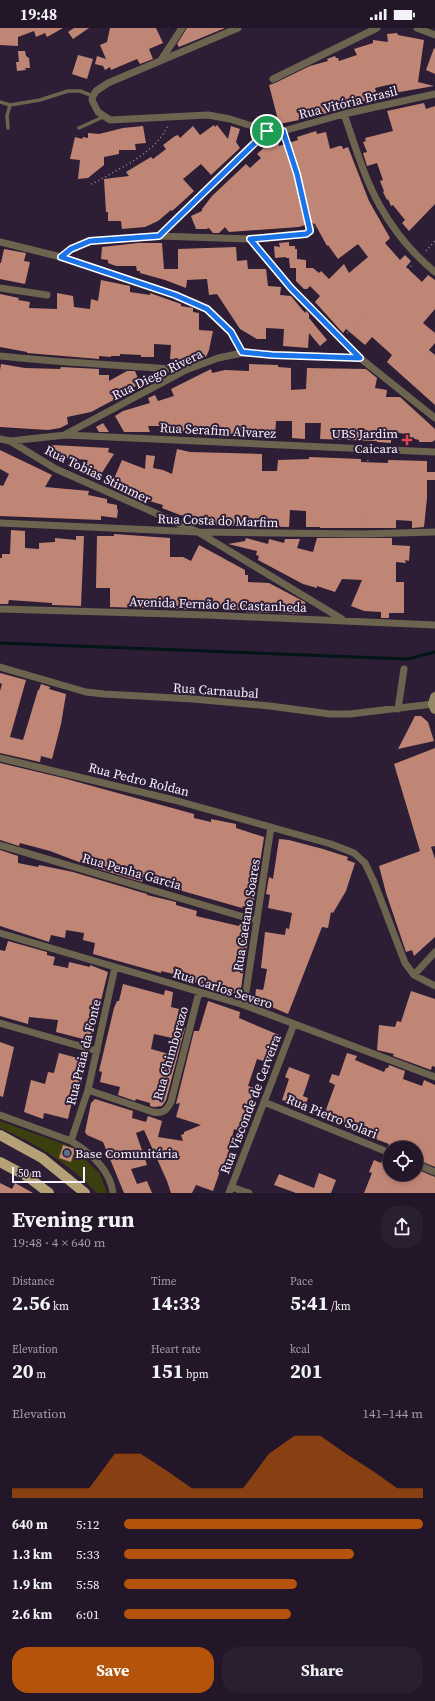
<!DOCTYPE html>
<meta charset="utf-8">
<style>
body{margin:0;font-family:"Source Serif 4",serif;background:#2a1f30;color:#f1f3f6;height:100vh;display:flex;flex-direction:column;font-size:15px;white-space:nowrap}
*{box-sizing:border-box;margin:0}
p{font-size:13px;color:#a29fa8}
.icon{flex:none;width:22px;height:22px;fill:none;stroke:currentColor;stroke-width:2;stroke-linecap:round;stroke-linejoin:round}
.map{position:relative;height:1165px;overflow:hidden}
.sheet{display:flex;flex-direction:column;background:#221628;flex:1}
.sheet>*{flex:none}
.fabs{position:absolute;left:383px;top:1113px;display:grid;gap:8px}
.fabs a{display:grid;place-items:center;width:40px;height:40px;border-radius:50%;background:#221628;box-shadow:0 2px 6px #0003,0 0 0 1px #3f3545;font-size:20px}
.scale{position:absolute;left:12px;bottom:10px;width:73px;box-sizing:border-box;padding-left:4px;border:2px solid #f9f1fe;border-top:0;font-size:11px;line-height:14px;white-space:nowrap;color:#f9f1fe;-webkit-text-stroke:3px #2d1e36;paint-order:stroke}
.pin{position:absolute;display:grid;place-items:center;width:34px;height:34px;color:#fff;margin:-17px;border:2px solid #fff;border-radius:50%;box-shadow:0 1px 4px #0007}
.round{display:grid;place-items:center;flex:none;width:42px;height:42px;border-radius:16px;background:#2a1f30}
.headline{display:flex;align-items:center;justify-content:space-between;height:68px;padding:0 12px}
h1{font-size:22px;font-weight:700;line-height:30px}
.stats{display:grid;grid-template-columns:repeat(3,1fr);gap:6px;height:68px;padding:4px 12px}
.stats div{display:grid;align-content:center}
.stats b{font-size:20px;font-weight:700}
.stats small{font-size:11px;font-weight:400}
.stats p{font-size:11px}
.chart{height:112px;padding:8px 12px}
.chart p{display:flex;justify-content:space-between}
.chart svg{width:100%;height:72px;margin-top:4px;fill:#b45309;opacity:.7}
.cta{display:flex;gap:8px;margin-top:auto;padding:8px 12px}
.cta a{flex:1;height:46px;border-radius:16px;background:#b45309;color:#fff;font-size:16px;font-weight:700;line-height:46px;text-align:center}
.cta a+a{background:#2a1f30;color:#f1f3f6}
ul{padding:0 12px;list-style:none;font-size:13px}
li{display:grid;grid-template-columns:64px 48px 1fr;align-items:center;height:30px}
li i{height:10px;border-radius:5px;background:#b45309}
.status{display:flex;justify-content:space-between;align-items:center;height:28px;padding:0 20px;background:#221628;direction:ltr}
.status svg{height:11px;fill:currentColor}
.map>svg:first-child{display:block}
.green{fill:#3c400f}
.lines{fill:none;stroke-linecap:round;stroke-linejoin:round}
.stream{stroke:#011616;stroke-width:3}
.building{fill:#bf8675;fill-rule:evenodd}
.path{stroke:#988d9f;stroke-width:1.5;stroke-dasharray:1 3;stroke-linecap:butt}
.lane{stroke:#6d644f;stroke-width:3.5}
.street{stroke:#6d644f;stroke-width:7}
.secondary{stroke:#958665;stroke-width:10}
.primary{stroke:#b5a176;stroke-width:10}
.route-casing{stroke:#fff;stroke-width:8}
.route{stroke:#1a73e8;stroke-width:5}
.health-dot{fill:#e0444e;stroke:#2d1e36;stroke-width:1.5}
.service-dot{fill:#5c6f8a;stroke:#2d1e36;stroke-width:1.5}
.labels{text-anchor:middle;stroke-width:4;stroke-linejoin:round;paint-order:stroke}
.street-label{font-size:13px;fill:#f9f1fe;stroke:#2d1e36}
.poi-label{font-size:13px;fill:#f9f1fe;stroke:#2d1e36;text-anchor:end}
</style>
<div class="status"><b>19:48</b><svg viewBox="0 0 49 12"><path d="M0 12V9h3v3zM5 12V6h3v6zM10 12V3h3v9zM15 12V0h3v12zM26 1h20v11H26zM47 4h2v5h-2z"/></svg></div>
<div class="map">
<svg width="435" height="1165" viewBox="0 0 435 1165">
<rect width="100%" height="100%" fill="#2d1e36"/>
<path class="green" d="M0,1093L74,1120L100,1146L107,1165H97C70,1136 36,1115 0,1100Z"/>
<g class="lines">
<path class="stream" d="M0,615L408,631L435,624"/>
</g>
<path class="building" d="M0,0H63L47,9L45,5L36,9L34,3L18,9V18L0,17Z
M74,0H89L73,11L68,4Z
M110,0H156L163,15L149,21L153,31L140,36L137,31L111,42L110,39L105,42L103,38L95,36L97,28L106,31L100,17L107,14Z
M187,0H225L179,19L177,16Z
M397,5L398,7L424,12L418,54L434,58L394,65L392,56L375,60L378,69L314,89L279,96L269,57L275,55L310,38L328,33L327,31L335,28L336,30H338L339,33L357,27L354,21L373,15V12L388,14L387,6Z
M434,20L435,21V46L426,42Z
M18,23H25L26,28L29,30L30,40H25L26,42L17,43L16,34H19Z
M78,27L93,31L87,51L72,46Z
M424,75L426,81L435,78V176L409,203L402,195L405,192L393,177L391,178L388,171L387,172L383,164L384,163L380,153L383,152L377,135L367,138L363,125L367,124L363,114L366,113L365,110L393,103L387,83Z
M214,97L215,99L217,97L228,111L231,98L240,101L236,114L240,120L211,147L201,136L183,151L194,163L180,176L172,183L171,182L158,193L145,199L122,201L121,193H108V184H106L104,151L129,148L126,144L151,129L153,131L166,121L163,117L175,108L178,107L180,110L193,98L200,107Z
M143,98L146,115L135,116L136,122H119V126L104,129V137L88,150L78,151L80,132L70,131L75,109L82,111L83,109L88,110V105L99,106L123,100Z
M316,103L317,106L326,104L330,121L339,118H342L343,121L348,119L369,173L390,210L385,215L400,232L405,227L411,233L406,239L422,254L428,247L435,252V281L423,295L435,305V315L429,322L435,327V377L387,334L392,327L372,309L365,317L346,301L343,305L315,274L320,268L310,258L307,261H304L296,253V240H290L289,230H286V229L275,230L274,218L280,219L279,215L289,214V218H295V221H297V231L306,232V240H313L319,245L321,243L329,251L344,236L349,245L368,229L358,216L338,231L328,217L327,218L315,196L311,195L299,199L229,204L225,199L219,205H213L209,200L206,201H196L191,188L202,183V181L212,168L246,136L250,140L261,130L257,126L268,116L273,114L274,115L278,114L279,118L298,112L297,109Z
M138,215H162L164,241H178V221L236,219L237,233L247,232L248,241H266L268,258L281,259L280,267L291,268L305,285L306,283L309,286V290L327,312L320,318L309,305L308,320L283,318L284,301L266,300V311H257L240,301L217,266L209,267L207,251L187,252L186,260L165,252L140,245V243H137L136,238H116L108,235V232L101,231L102,219Z
M4,221L26,225L24,233L30,234L25,256L0,251V235H1Z
M101,252L130,258V264L150,267V265L181,276V278L193,280V284L199,285V302L213,303L209,322L206,329L185,330V332L170,331L171,317L154,316V329H141V327L120,326V328H111V329L99,328V331L27,325V324L0,319V266L19,270L18,272L30,274L29,280L57,281V265L73,268L74,279L90,281L91,271L98,273Z
M1,336L25,340L60,341L61,339L99,341V347H109V353L127,343H135L140,356L122,365L123,367L91,384L67,389L68,396L60,400L48,402L0,399V342Z
M249,336L278,337V339L291,340V362L306,361L307,340L366,341L377,350L375,360L387,362L386,369H400L435,401V412L432,414H419V412L408,409L409,407L391,403V415L377,414V413L320,411L321,395H305V411L292,410V393H276L275,408L261,407V410L168,404L167,398H148L150,404H124L115,388L123,383L150,375L148,370L155,367L158,373L174,368L171,361L211,341L212,345L225,342L249,343Z
M103,395L109,404H99L96,399Z
M52,417L109,420L108,424L114,426L98,451L82,444L88,432L66,430L67,428L51,425Z
M177,421L190,424L262,426V443H277L278,432L309,431V429L361,431V434L388,435V432L427,433V444H435V452H427V470L424,499L412,500V493L396,492V500H320V499H306V483L290,482L289,499L209,497L210,494L180,487L162,480L163,477L139,470L124,463L126,458L113,453L122,432L145,441L146,427L155,428L153,440L163,442L172,446Z
M0,422L52,447L45,459L89,463L88,467L107,471V475L117,477V481L118,482L117,490L101,488V492L0,488V457L3,458L9,446L0,441Z
M11,502L25,503V520L39,521V515L55,514V510L76,512V508H84L81,578L52,577V575L9,572L8,576H0V530H2V526H10Z
M114,506L170,510V529H183L191,533L199,517L245,542V547H248V554L269,555L305,574L306,579L305,585L303,586L244,584V582H235V579L218,578V579H210V582L110,579V560H96L97,508H114Z
M246,510L268,516L269,511L284,515L285,511H300L297,520L313,524L317,510H392V517L410,518L409,533L405,532L406,535L396,534V554H404V585H389V590H381V584L364,583L351,578L362,552L342,551L335,564L317,558V560L303,556L258,532L259,528L256,527L257,523L228,516L245,513Z
M0,645L26,652L10,709L23,712L38,662H39L41,656L50,659L49,661L66,666L61,696L52,731L41,728L40,734L0,725V663L2,656L0,655Z
M415,688H421L428,694L434,713L398,721Z
M435,720V818L431,819L435,831V909L414,928L412,922L406,924L386,865L379,838L420,823L394,736Z
M0,735L63,750L194,786V790L211,794V791L236,796V800L264,809L254,873L249,871L247,879L243,878L242,880L179,862L181,855L144,846L142,854L92,839L50,823L20,815L19,818L0,812Z
M279,811L289,812L323,821L348,829L347,832L355,835L346,863L333,885L331,884L328,900L322,899L288,986L258,973L255,970L256,961L263,962L264,958L267,941L261,940L265,904L285,907L286,900L289,901L292,885L268,880L270,867L266,866L269,849L273,851Z
M0,822L18,828V835L38,839L39,837L73,844L147,866V867L176,874V877L197,883L196,888L239,898L240,896L250,899L240,967L181,951L182,948L161,943V945L93,926L95,915L83,912L84,905L66,902L65,910L51,907L49,914L0,898Z
M8,913L47,924V927L55,929L53,937L68,940L69,934L90,939V937L108,944L91,1013L56,1004L58,992L29,989L28,996L0,988V922L5,923Z
M123,956L164,967L165,962L173,964L171,979L179,981L178,985L185,987L181,999L185,1000L166,1072L162,1078L154,1079L150,1078V1075L136,1071L135,1073L118,1067L120,1059L100,1054L102,1044L99,1043L114,980L117,973H119ZM154,1006L172,1010L169,1026L151,1021Z
M411,963L435,971V1039L432,1038L431,1042L393,1028L394,1026L377,1022L379,997L395,999L397,993L401,994Z
M208,973L240,984L239,990L279,1007L270,1035L257,1031L248,1058L255,1060L250,1074L255,1076L244,1105L234,1101L228,1126L235,1129L228,1146L220,1143L213,1163L196,1157L192,1165H171L167,1153L144,1102L136,1105L147,1137L131,1141L137,1156L147,1153L152,1165H124L103,1114L87,1107L85,1104L91,1075L95,1071L133,1083L132,1090L146,1094L148,1088L162,1093L158,1109L183,1113L181,1107L184,1106V1104L201,1097L176,1089L180,1075L176,1076L194,1003H199Z
M0,1014L14,1019L3,1069L0,1068Z
M59,1025L85,1032L80,1052L82,1053L79,1066L74,1065L68,1091L44,1085L43,1091L24,1084L31,1052L45,1056L48,1044L54,1045Z
M347,1025L357,1028L355,1032L384,1044L386,1040H388L389,1037L405,1043L403,1051L422,1058L424,1052L435,1057V1139L416,1131V1120H398L390,1117V1120L388,1119L389,1116L365,1107L366,1102L343,1094L341,1097L323,1090L335,1057L329,1054L332,1046L339,1048Z
M289,1039L310,1047L303,1068L308,1070L305,1078L294,1074L293,1076L282,1072L289,1051L285,1049Z
M63,1117L75,1121L71,1134L59,1130Z
M384,1128L390,1130V1146H416V1141L435,1149V1165H364L372,1145L369,1144L374,1132L381,1135Z
M319,1145L336,1152L331,1165H296L274,1157L279,1146L314,1160Z
M0,1155L12,1161L15,1155L33,1165H0Z"/>
<g class="lines">
<path class="path" d="M285,111L297,146L308,192
M91,156C99,153 106,148 114,144C135,132 157,121 168,97
M426,223L435,213
M347,305L413,236
M364,497L368,429"/>
<path class="lane" d="M0,74L10,77L40,72L68,63H80L93,68
M8,100L7,88L10,77
M79,100L103,89"/>
<path class="street" d="M238,0L108,55L96,63L93,68L92,72L98,84L110,92L208,87L230,91L267,103H283L344,86L435,66
M417,0L435,7
M161,32L182,0
M273,51L377,0
M344,86C355,117 364,150 380,178C394,203 413,226 435,244
M159,208L267,103
M250,211L291,261L360,330L435,390
M0,214L61,229L99,241L175,267L207,281L231,304L242,325
M61,229L71,221L90,213L159,208L250,211L306,205L309,204L311,200
M0,260L47,267
M0,328C62,335 123,337 185,342
M66,406L186,342L218,330L242,325L360,330
M0,411L10,413L66,407L435,424
M10,413L56,441L198,504L342,591
M0,495L198,504L363,506L435,504
M0,581L207,587L435,597
M0,639L86,664L104,666L193,671L270,678L330,686H350L433,676
M398,681L404,641
M0,730L174,772L331,816L354,825L365,835L374,854L405,935L414,947L435,958
M0,817L257,893
M0,905L244,977L435,1049
M414,947L435,924
M244,977L271,799
M0,995L97,1023
M88,1062L153,1084C163,1086 167,1082 171,1074L199,964
M264,1074L390,1125
M0,1087L71,1113C91,1125 110,1141 113,1165
M71,1113L88,1062L115,939
M416,1136L435,1144
M231,1159L249,1165
M229,1165L294,996"/>
<path class="secondary" d="M435,669L433,676L435,681"/>
<path class="primary" d="M0,1107L42,1130L85,1165
M0,1134L28,1149L49,1165"/>
</g>
<g class="lines">
<defs>
<path id="route" d="M267,103H283L297,146L310,203L306,206L250,211L291,260L360,330L272,327L242,324L231,304L207,281L175,267L61,229L71,221L90,213L159,208Z"/>
</defs>
<use href="#route" class="route-casing"/>
<use href="#route" class="route"/>
</g>
<path class="health-dot" d="M405 406h4v4h4v4h-4v4h-4v-4h-4v-4h4z"/>
<circle class="service-dot" cx="67" cy="1125" r="4"/>
<g class="labels">
<g class="street-label">
<text transform="translate(348 74) rotate(-14)" y="5">Rua Vitória Brasil</text>
<text transform="translate(157 346) rotate(-26)" y="5">Rua Diego Rivera</text>
<text transform="translate(218 402) rotate(3)" y="5">Rua Serafim Alvarez</text>
<text transform="translate(98 446) rotate(26)" y="5">Rua Tobias Stimmer</text>
<text transform="translate(218 492) rotate(2)" y="5">Rua Costa do Marfim</text>
<text transform="translate(218 576) rotate(2)" y="5">Avenida Fernão de Castanheda</text>
<text transform="translate(216 662) rotate(4)" y="5">Rua Carnaubal</text>
<text transform="translate(139 751) rotate(14)" y="5">Rua Pedro Roldan</text>
<text transform="translate(132 843) rotate(16)" y="5">Rua Penha Garcia</text>
<text transform="translate(246 887) rotate(-81)" y="5">Rua Caetano Soares</text>
<text transform="translate(223 960) rotate(18)" y="5">Rua Carlos Severo</text>
<text transform="translate(83 1024) rotate(-76)" y="5">Rua Praia da Fonte</text>
<text transform="translate(170 1025) rotate(-74)" y="5">Rua Chimborazo</text>
<text transform="translate(250 1076) rotate(-69)" y="5">Rua Visconde de Cerveira</text>
<text transform="translate(332 1088) rotate(22)" y="5">Rua Pietro Solari</text>
</g>
<g class="poi-label">
<text x="398" y="410">UBS Jardim<tspan x="398" dy="15">Caicara</tspan></text>
<text x="75" y="1130" text-anchor="start">Base Comunitária</text>
</g>
</g>
</svg>
<div class="fabs">
<a><svg class="icon" aria-label="locate" viewBox="0 0 24 24"><circle cx="12" cy="12" r="6"/><path d="M12 2v4M12 18v4M2 12h4M18 12h4"/></svg></a>
</div>
<div class="scale">50 m</div>
<div class="pin" style="left:267px;top:103px;background:#1e9e55"><svg class="icon" aria-label="arrive" viewBox="0 0 24 24"><path d="M6 21V4h12l-3 4 3 4H6"/></svg></div>
</div>
<section class="sheet">
<div class="headline"><div><h1>Evening run</h1><p>19:48 · 4 × 640 m</p></div><a class="round"><svg class="icon" aria-label="share" viewBox="0 0 24 24"><path d="M12 15V3M7 8l5-5 5 5M5 13v7h14v-7"/></svg></a></div>
<div class="stats">
<div><p>Distance</p><b>2.56<small> km</small></b></div>
<div><p>Time</p><b>14:33</b></div>
<div><p>Pace</p><b>5:41<small> /km</small></b></div>
</div>
<div class="stats">
<div><p>Elevation</p><b>20<small> m</small></b></div>
<div><p>Heart rate</p><b>151<small> bpm</small></b></div>
<div><p>kcal</p><b>201</b></div>
</div>
<div class="chart"><p><span>Elevation</span>141–144 m</p>
<svg viewBox="0 0 160 44" preserveAspectRatio="none"><path d="M0 44V38L10 38L20 38L30 38L40 17L50 17L60 27L70 38L80 38L90 38L100 17L110 6L120 6L130 17L140 27L150 38L160 38V44z"/></svg>
</div>
<ul>
<li><b>640 m</b>5:12<i style="width:100%"></i></li>
<li><b>1.3 km</b>5:33<i style="width:77%"></i></li>
<li><b>1.9 km</b>5:58<i style="width:58%"></i></li>
<li><b>2.6 km</b>6:01<i style="width:56%"></i></li>
</ul>
<div class="cta"><a>Save</a><a>Share</a></div>
</section>
